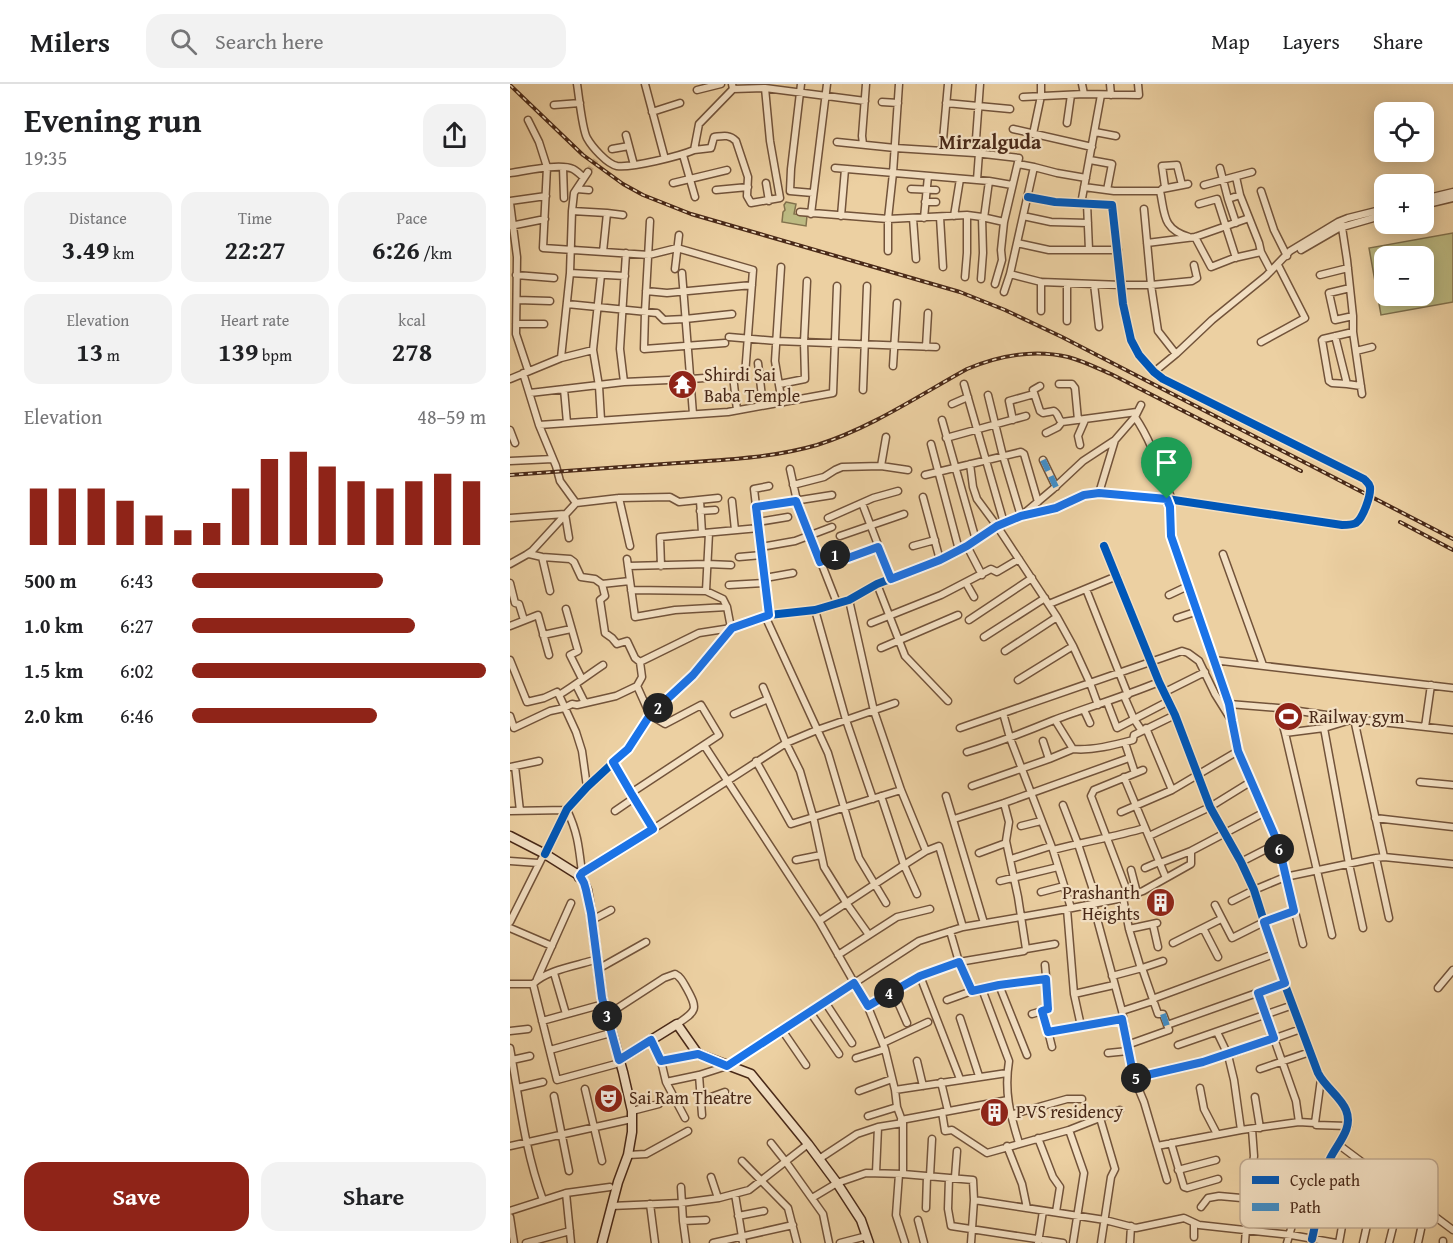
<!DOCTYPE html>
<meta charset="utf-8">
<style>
body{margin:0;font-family:"Gentium Book Plus",serif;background:#f2f2f2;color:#202124;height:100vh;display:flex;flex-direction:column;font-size:22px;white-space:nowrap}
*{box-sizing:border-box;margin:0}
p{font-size:20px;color:#757577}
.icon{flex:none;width:33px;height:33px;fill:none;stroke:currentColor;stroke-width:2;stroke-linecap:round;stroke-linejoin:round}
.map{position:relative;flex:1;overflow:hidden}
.sheet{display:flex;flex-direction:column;background:#fff;width:510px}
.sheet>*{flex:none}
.buttons{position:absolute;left:864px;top:18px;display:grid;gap:12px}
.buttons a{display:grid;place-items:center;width:60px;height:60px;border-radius:12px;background:#fff;box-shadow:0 3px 15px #0003;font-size:30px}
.pin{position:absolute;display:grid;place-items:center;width:51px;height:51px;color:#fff;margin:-62px -26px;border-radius:50% 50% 50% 0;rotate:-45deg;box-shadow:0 0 6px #0007}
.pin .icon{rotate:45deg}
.km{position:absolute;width:30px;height:30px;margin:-15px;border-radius:50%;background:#222;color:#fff;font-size:16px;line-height:30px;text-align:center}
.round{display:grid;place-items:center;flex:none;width:63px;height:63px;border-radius:18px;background:#f2f2f2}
.headline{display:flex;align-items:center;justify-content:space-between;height:102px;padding:0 24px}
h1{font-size:33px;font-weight:700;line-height:45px}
.metrics{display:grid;grid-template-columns:repeat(3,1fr);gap:9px;height:102px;padding:6px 24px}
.metrics div{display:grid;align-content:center;border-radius:15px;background:#f2f2f2;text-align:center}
.metrics b{font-size:26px;font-weight:700}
.metrics small{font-size:16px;font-weight:400}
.metrics p{font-size:16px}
.chart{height:168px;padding:12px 24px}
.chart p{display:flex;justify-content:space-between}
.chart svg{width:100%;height:108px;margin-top:6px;stroke:#8f2418;stroke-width:6}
.cta{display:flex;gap:12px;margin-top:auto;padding:12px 24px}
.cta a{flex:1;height:69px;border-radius:18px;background:#8f2418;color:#fff;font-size:24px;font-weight:700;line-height:69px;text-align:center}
.cta a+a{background:#f2f2f2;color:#202124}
ul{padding:0 24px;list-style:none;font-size:20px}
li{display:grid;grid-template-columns:96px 72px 1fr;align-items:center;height:45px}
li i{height:15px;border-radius:8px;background:#8f2418}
header{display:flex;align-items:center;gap:36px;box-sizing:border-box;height:84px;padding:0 30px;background:#fff;border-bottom:2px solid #e0e0e0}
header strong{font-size:28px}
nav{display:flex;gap:33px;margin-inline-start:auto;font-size:21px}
.search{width:420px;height:54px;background:#f2f2f2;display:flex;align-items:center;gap:15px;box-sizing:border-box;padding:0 21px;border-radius:18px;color:#757577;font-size:22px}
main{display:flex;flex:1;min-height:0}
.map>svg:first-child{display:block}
.park{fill:url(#park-crowns);stroke:#82724d;stroke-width:1.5}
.garden{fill:#bcba82;stroke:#82724d;stroke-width:1.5;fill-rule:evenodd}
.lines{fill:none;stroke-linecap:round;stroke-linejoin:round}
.street-tunnel{stroke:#cbaf86;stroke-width:6;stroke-dasharray:6 3;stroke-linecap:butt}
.street-casing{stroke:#72533a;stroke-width:9}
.secondary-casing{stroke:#492918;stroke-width:11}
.street{stroke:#f3e0c3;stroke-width:6}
.secondary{stroke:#f3e0c3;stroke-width:8}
.rail-casing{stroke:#492918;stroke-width:4}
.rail{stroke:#f3e0c3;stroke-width:1.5;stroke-dasharray:4.5;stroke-linecap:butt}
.quiet{stroke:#418fc9;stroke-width:6;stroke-dasharray:12 6;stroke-linecap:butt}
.cycleway-casing{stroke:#f3e0c3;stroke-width:11}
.cycleway{stroke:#0057b8;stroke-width:8}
.route-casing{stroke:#fff;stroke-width:12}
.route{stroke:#1a73e8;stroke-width:8}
.labels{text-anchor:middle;stroke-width:4.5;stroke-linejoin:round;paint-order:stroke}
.poi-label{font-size:18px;fill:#492918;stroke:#f3e0c3;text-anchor:start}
.neighbourhood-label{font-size:20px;font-weight:bold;fill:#492918;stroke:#f3e0c3}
.key{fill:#f3e0c3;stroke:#c0a990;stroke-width:1.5}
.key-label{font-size:16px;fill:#492918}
</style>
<header>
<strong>Milers</strong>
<div class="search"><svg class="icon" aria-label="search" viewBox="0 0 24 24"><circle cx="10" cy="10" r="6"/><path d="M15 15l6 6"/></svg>Search here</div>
<nav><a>Map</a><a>Layers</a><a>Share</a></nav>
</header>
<main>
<section class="sheet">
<div class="headline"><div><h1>Evening run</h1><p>19:35</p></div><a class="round"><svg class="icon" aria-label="share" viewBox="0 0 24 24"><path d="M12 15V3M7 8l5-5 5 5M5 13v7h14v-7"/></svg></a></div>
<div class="metrics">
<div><p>Distance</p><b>3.49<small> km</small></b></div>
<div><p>Time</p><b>22:27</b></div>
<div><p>Pace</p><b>6:26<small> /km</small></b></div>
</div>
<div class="metrics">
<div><p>Elevation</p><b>13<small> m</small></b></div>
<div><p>Heart rate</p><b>139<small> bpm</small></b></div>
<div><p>kcal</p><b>278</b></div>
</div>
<div class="chart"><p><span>Elevation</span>48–59 m</p>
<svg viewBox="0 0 160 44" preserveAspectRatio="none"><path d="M5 44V21M15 44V21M25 44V21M35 44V26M45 44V32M55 44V38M65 44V35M75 44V21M85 44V9M95 44V6M105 44V12M115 44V18M125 44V21M135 44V18M145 44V15M155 44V18"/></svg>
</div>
<ul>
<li><b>500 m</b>6:43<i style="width:65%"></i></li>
<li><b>1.0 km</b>6:27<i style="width:76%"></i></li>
<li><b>1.5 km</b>6:02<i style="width:100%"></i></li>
<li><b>2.0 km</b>6:46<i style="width:63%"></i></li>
</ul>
<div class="cta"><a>Save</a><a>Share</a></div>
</section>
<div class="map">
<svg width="943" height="1159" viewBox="0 0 943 1159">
<defs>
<pattern id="park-crowns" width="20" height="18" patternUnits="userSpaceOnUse" patternTransform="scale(1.5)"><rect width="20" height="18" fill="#bcba82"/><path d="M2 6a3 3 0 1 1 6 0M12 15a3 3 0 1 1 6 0" fill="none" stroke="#9b9769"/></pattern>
</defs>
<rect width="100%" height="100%" fill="#ecd0a2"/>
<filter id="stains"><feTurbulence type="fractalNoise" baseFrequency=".00333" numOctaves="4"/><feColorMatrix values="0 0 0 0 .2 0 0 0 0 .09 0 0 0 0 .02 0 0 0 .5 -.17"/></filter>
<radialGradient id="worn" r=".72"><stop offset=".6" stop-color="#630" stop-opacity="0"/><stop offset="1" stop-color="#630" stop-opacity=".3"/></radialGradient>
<path class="park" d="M276,118L286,120L284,130L297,132L296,142L272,138L273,128L275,126L274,121Z"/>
<path class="garden" d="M943,149V218L871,231L859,164ZM874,172H914V212H874Z"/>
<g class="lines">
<path class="street-tunnel" d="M78,88L86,76"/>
<defs>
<path id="street" d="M67,0C69,12 72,45 77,54C82,63 97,80 107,82C122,84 170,72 184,66L189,40L223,5L222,0
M135,0L155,75
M291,0L281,85L280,107L303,109
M572,0L574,10
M600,0L601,11
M223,5L255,4L355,17
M187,6L211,0
M513,13L574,10L629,11L628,0
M372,18L388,19
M436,19L500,25
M44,21L70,19
M142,28L170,19
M18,36L29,58L37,83L33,164L139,171L167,164L243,186L235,291L181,295L114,298L20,309
M557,39L561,11
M503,45L582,63
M585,48L606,52
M523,50L531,12V0
M116,51L124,81
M327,58L385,64L465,69L509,74L494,138L491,166L492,176L485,200
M353,60L352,52L356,0
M102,65L119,62
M184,66L201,64L204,53C213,52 219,50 226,57L238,93L237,112L241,119L270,114L260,57L255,4
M432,67L438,0
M465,69L470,0
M173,71L185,113
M580,76L602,80L597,106
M508,80L524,83L547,89L576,94
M53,83L54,114
M325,84L479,97L502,101
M710,84L718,115L730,111L749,159L751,168L761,187
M0,89C15,87 50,79 63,85C67,87 71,91 74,94
M726,93L730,111
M467,96L469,69
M163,99L217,86
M256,99L259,117
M694,101L742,88
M574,103L604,107H650C655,130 652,145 679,153
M655,103L652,82L667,81L672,101
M67,105L79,106
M401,105L426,106
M652,105L678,100
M206,106L238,103
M751,107L764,146L777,172
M718,115L726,139
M914,115L943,108
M0,117L36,112
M415,118H426
M0,119L7,173L6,250L18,286
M577,119L579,166
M571,120L591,11
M689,120L707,115L726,174
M914,121L943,114
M634,125L641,201L648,247L666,270
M62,127L97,129L93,168
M290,128L378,135L457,131L472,133L494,138
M97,129L113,131
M301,130L317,0
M331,132L335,85
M444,132L450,95
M513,132L541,138L578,139
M430,133L433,183
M403,134L406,175
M414,134L418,92
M474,134L479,97
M140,137L135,228L134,265L215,259
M831,137L837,176L843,232V248L852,310
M0,142L35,135
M685,153L701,183L724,174L751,168
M507,159L539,166H608
M637,159L685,153L739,134
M791,166L829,144L874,131
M378,167V135L383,89L389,0
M271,183L265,277L272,319
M165,185L169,151
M60,189L115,192
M172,189L183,330
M500,190L531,198L612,201H641L682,197L687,194L684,181
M6,191L44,194
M91,191L83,266L89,302L91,336
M810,191L838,184
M455,193L457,169V131
M471,195L473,169L472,133
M557,199V237
M584,200L589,243
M840,204L819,209L825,236L843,232
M136,207L157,209L242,201
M494,208L500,190L524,83
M7,216L40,217
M57,220L147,229L154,236L175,235L222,230
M531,227V198
M6,240H34
M825,252L837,300L851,302
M219,253L266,257L426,263
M751,258L795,234L768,181
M416,263L418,229
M846,267L862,263
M51,274L60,189L62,127L64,109L78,88
M248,279L253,321
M383,282L387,219
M644,288L666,270L702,236L756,192L780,167L828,138L838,134L874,125
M13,289L29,341L46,382L50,397L66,419
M223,292L227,326
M0,295L51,274L83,266
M114,298L110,265L116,169
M270,300L295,295L294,258L297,197
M454,300L494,439
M549,300H562L565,304L568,336
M837,300L822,299L819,297L812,256L813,255L843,248
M530,302L523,306L530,327L533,329L544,327C549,330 548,336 552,338L627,328
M54,305L57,339
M353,306L357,202
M478,311L493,372L511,432L543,405L573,377L605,356L625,333L631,321
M442,320L458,313
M625,333C642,358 651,388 662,416
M432,336L466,456
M503,336L499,317L524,310
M29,341L218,328L323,309L327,202
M0,346L5,359
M536,349L548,343L552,338
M436,354L516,332
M421,360L449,466
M570,361L568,352L575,336
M533,376L546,403
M0,377L43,375
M460,380L463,403L467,415L487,442L547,533L563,562L580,599L588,621
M371,382L376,353
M280,385L287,417L327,519
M415,391L511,368L514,370L528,418
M283,401L314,393L325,386L332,383L371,382L398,386
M589,409L605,356
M413,413L430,476
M109,414L120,462
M657,415L660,423L661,452L719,620L722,637L728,667L768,759L793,860
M190,416L192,449
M222,417L225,446
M352,419L381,495
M246,423L322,411
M190,427L205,426
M0,434L55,430L59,454
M318,434L363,414L388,407
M248,438L278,433
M330,452L394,430
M403,462L425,456
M457,462L472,491
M594,462L649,598L665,631L700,723L731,778L744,806L769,885L808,989C815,1003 831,1013 836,1026C844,1046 826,1060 819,1077C815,1085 814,1095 812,1104C809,1121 806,1138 802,1155
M251,463L285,457L322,443
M19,470L32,473L60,475L64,478L71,493L85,495L92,500L95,512L90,516L95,549L102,554L107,560L117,557L125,574L130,578L132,593L127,602L140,631L155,640L191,621L209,651L121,709
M713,470L753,581
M32,473L40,507
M229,473L252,471
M117,475L125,533L165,526L217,523
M310,478L333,468L335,469L337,474H339L368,463
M0,480L16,471L22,467L66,419L109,414L160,413L169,418L208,414
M118,482L197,480L221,481
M151,482L150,453L249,444
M255,494L283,489
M0,499L5,519L9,520L14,536
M456,499L464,513
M92,500L120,497
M367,500L395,572L438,617
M219,501L255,499
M576,505L618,611
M121,506L196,507L213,515L217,523L221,544L189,549L130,578
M196,507L199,449
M659,511L678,502
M339,516L364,627L391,706L416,767
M539,520L607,492
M56,525L68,567L60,571L72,595
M305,526L336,636L363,715
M259,531L244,405L259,402
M255,532L318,669L349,774L376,819
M667,534L688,527
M459,536L522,494
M361,539L431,511L481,485L487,488L509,475
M0,542L28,531L39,571
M33,551L61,545
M474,553L535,514
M371,564L448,531
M495,567L547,533
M0,576L17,618L34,614L47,608L49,611C64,602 78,591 93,581
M703,576L943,604
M508,596L563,562
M66,601L75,619
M253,603L276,659L290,687L303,732L314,783L337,820L359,851
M655,608L695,588
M49,611L66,648L72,667L77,703
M614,612L624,635L632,647
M597,618L607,644L659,617
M719,620L768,624L844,635L943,646
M768,624L775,649L822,851
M574,626L580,639
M493,629L500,654L543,766L561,824
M224,630L258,615
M0,632L4,644L40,627L54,624L62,620L67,621L106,612L127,602
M545,636L563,665C582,667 605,661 623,656L624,651L665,631
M915,643L921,601
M450,644L672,567L678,569L689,577L705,610L720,634
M636,644L662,706
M814,644L839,780L853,844
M775,649L814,644L844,635L874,773
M533,657L539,675
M615,659L625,689
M194,661L309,837L358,923L375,965L385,1006L387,1023L393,1039V1090
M457,668C487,659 515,648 544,636C579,623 615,612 649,598
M246,677L281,740L391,706
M103,678L121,709L143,745
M5,682L10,727
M0,683L29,677
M614,693L656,794
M910,698L943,701
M462,702L539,675L563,665
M371,712L394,781L407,810
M436,712L474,839
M553,721L568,760L587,818
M0,727L57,726C68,749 69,764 72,789
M105,727L124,714
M611,728L662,706L728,667
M865,734L943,743
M444,735L494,719L619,674
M511,742L531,737
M639,752L700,723L742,697
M543,766C573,758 604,753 635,744
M469,769L496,759
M35,770L57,725L77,703L118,665L140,631L183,592L221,544L259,531L305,526L339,516L367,500L430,476L449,466L487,442L511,432L546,424L574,411L589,409L657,415L832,441C837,441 842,441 846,439C853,434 861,412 860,403C859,399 857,398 854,395L653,295L644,288L629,271L621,256L613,220L602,121L545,118L518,113
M866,774L879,834
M501,775L541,762
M286,776L311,771
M0,777L28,779
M731,778L768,759
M650,779L681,767L755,728
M635,784L649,778
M621,786L627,809
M68,794L72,789L143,745L276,659L307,646L385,619
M490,797L548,783
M531,808L554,802
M619,812L581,712L584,706L633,686
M613,814L619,845L631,885
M722,817L744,806L775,793L866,774L874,773L943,780
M583,820L612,927L624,994L634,1018L657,1096
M705,821L722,854L754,838L784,827
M557,825L564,910L571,942
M82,836L101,826
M309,837L394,781L416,767L429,762L453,843
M0,838L32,774
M643,841L648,863
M0,844L42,862
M693,844L708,873
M619,845L647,839
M440,847L449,878L462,907
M663,859L711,835
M516,865L545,860
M328,871L387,833L420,825
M88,885L136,858
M44,889L56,930
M410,892L450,995
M602,892L632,884L653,877
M27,895L61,819
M0,900H23C35,887 64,882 81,877
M23,900L47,996L106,980
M489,901L517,971
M928,904L943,886
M472,905L499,977C494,1008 500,1030 509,1059
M383,907L397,939
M748,909L786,1017L789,1038
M564,910L604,901
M437,916L462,907L489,901L536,895
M315,918L342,959
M358,923L410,892L449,878L514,867L516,865L508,813L496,757L499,738L494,719
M533,927L542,963
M612,927L643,917L645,914L764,870
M300,928L329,970
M522,930L539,925L535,881
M97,931L154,894L165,890C171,893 173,898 177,905C188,925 187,927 167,940
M450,934L469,992
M32,937L90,921
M657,941L775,899
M272,946L296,981
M0,947L18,945
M538,948L612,935
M707,948L718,971L724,996L731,1046
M141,956L151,977L156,998L175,1034
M373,959L418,938
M617,961L659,946L653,930H648L632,884
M668,961L783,921
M0,964C9,1014 15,1068 33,1116
M40,966L97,950
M598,969L618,967
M346,974L375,965
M2,976L20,972
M151,977L188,970
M407,977L413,1002
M750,985L800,968
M189,991L192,1031
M624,994L718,971L791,945
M156,998L189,991L217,982L409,857L453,843L557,825L613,814L633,807L681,780V767
M431,998L438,1027
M7,1004L33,998
M690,1004L694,1025L707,1050
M75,1005L92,1077
M385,1006L497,989
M349,1007L382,995
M44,1012L59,1087
M745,1013L750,1044
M190,1017L215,1008
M122,1027L149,1020
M432,1028L435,1047L442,1046L477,1069L559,1046L610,1026
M500,1031L557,1015H572
M358,1032L387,1023
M590,1034L605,1085L601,1093L591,1159
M391,1036L498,1016
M805,1039L811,995
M559,1046L574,1089L563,1159
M528,1054L543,1093L550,1103L546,1128
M261,1059L276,1078L313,1130L319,1159
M661,1059L674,1103L677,1104L708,1095
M829,1061L943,1146
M0,1062L117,1036
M497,1062L512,1100L517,1124
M647,1062L731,1046L789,1038L805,1039L806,1041L838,1042
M118,1071L136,1070L178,1047
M309,1075L347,1050L368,1043L393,1039
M232,1077L278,1124L287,1159
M668,1086L706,1076
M743,1088L786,1090
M366,1089L368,1043
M389,1090L386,1131L395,1159
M420,1092L422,1055
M201,1093L208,1114
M445,1093L447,1067
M439,1094L438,1125L441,1142L553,1159
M171,1103L173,1137L176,1159
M56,1109L61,1159
M225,1110L233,1159
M302,1114L327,1099L356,1089L393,1090L463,1096L464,1116L461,1159
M464,1116L595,1136L626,1144L674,1134L689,1141L781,1151L826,1159
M140,1120L145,1159
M101,1122L171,1119L209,1114L239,1106L298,1060
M691,1123L698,1114L709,1112L775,1118
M416,1124L417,1092
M0,1127L56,1109L100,1103
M228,1132L254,1127
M0,1133L4,1159
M408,1136L414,1159
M173,1137L196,1136
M684,1140V1153
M16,1159L60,1147
M203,1159L283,1141
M330,1159L357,1152
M528,1159L533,1127
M620,1159L621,1142
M735,1159L738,1115L744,1072L742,1045
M777,1159L799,1081L816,1085
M829,1159L842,1087
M853,1159L863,1114
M879,1159L887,1127
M908,1159L911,1145
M933,1159V1157"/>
<path id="secondary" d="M0,752L35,770L70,792L74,799L77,806L81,829L92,914L113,988L122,1027V1048L118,1071L108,1098L92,1159
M109,976L167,940L188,970L241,990L298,1060L327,1099L351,1136L359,1159"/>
</defs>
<use href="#street" class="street-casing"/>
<use href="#secondary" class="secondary-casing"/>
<use href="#street" class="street"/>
<use href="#secondary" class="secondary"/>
<defs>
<path id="rail" d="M0,1L73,71L113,100L133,111L181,130L450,208L495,226L552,253L943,455
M0,391C56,387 112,383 168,379C215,376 262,374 307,361C361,344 408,312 457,285C488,272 524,265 558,273C573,277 587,284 601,290L791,387
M890,438L943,466"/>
</defs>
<use href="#rail" class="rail-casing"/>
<use href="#rail" class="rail"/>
<path class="quiet" d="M533,376L546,403
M653,930L658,945V947"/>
<defs>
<path id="cycleway" d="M594,462L649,598L665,631L700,723L731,778L744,806L769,885L808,989C815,1003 831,1013 836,1026C844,1046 826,1060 819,1077C815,1085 814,1095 812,1104C809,1121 806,1138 802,1155
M35,770L57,725L77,703L118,665L140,631L183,592L221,544L259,531L305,526L339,516L367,500L430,476L449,466L487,442L511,432L546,424L574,411L589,409L657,415L832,441C837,441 842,441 846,439C853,434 861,412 860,403C859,399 857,398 854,395L653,295L644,288L629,271L621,256L613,220L602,121L545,118L518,113"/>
</defs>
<use href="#cycleway" class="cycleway-casing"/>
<use href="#cycleway" class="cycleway"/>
</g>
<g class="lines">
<defs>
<path id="route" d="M589,409L657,415L660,423L661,452L719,620L722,637L728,667L768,759L784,827L754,838L775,899L748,909L764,954L693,978L624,994L612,935L538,948L532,927L538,925L536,895L489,901L462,907L449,878L410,892L358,922L344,899L217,982L188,970L151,977L141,956L109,976L92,914L81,829L76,806L74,799L70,792L72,789L143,745L121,709L103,678L118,665L140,631L183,591L222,544L259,531L246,423L286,417L310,478L333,468L335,469L338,474L368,463L381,495L430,476L457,462L487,442L511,432L546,424L574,411Z"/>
</defs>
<use href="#route" class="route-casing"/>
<use href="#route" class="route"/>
</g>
<defs>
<symbol id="temple-disc" viewBox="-11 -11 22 22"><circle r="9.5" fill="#8f2418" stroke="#f3e0c3"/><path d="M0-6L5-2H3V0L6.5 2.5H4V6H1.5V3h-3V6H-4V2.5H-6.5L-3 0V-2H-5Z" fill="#fff"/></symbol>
<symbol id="stadium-disc" viewBox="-11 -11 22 22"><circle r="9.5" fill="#8f2418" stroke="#f3e0c3"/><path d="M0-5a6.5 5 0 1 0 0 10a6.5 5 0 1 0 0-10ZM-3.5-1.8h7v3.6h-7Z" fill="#fff"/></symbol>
<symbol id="building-disc" viewBox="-11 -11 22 22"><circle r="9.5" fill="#8f2418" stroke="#f3e0c3"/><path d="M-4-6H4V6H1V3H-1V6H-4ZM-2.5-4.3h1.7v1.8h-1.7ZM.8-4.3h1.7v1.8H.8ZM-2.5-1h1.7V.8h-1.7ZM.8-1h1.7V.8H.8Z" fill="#fff"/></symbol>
<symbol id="theatre-disc" viewBox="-11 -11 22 22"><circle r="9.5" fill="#8f2418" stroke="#f3e0c3"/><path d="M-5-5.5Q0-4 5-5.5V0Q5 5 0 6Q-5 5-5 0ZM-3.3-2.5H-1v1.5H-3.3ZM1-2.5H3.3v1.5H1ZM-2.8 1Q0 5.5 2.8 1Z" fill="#fff"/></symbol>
</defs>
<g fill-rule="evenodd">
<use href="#temple-disc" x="156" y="284" width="33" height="33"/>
<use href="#stadium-disc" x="762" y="616" width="33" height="33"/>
<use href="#building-disc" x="634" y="802" width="33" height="33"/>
<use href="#theatre-disc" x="82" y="998" width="33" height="33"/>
<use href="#building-disc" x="468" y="1012" width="33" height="33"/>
</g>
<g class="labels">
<g class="poi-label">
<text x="194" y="297">Shirdi Sai<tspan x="194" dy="21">Baba Temple</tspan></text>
<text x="799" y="639">Railway gym</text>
<text x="630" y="815" text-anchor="end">Prashanth<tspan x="630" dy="21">Heights</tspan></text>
<text x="119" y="1020">Sai Ram Theatre</text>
<text x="506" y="1034">PVS residency</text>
</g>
<g class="neighbourhood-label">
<text x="480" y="65">Mirzalguda</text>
</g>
</g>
<rect x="730" y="1075" width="198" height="69" rx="9" class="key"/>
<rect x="742" y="1092" width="27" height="8" fill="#0057b8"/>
<rect x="742" y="1119" width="27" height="8" fill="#418fc9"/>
<g class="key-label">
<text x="780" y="1102">Cycle path</text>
<text x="780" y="1129">Path</text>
</g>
<rect width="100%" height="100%" filter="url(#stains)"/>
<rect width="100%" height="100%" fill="url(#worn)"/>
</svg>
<div class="buttons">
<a><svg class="icon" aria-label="locate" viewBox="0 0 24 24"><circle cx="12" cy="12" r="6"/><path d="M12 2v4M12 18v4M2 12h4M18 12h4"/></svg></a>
<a>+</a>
<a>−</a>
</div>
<div class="pin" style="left:657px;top:415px;background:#1e9e55"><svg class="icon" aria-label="arrive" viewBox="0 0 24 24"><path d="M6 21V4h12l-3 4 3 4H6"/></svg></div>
<b class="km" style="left:325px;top:471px">1</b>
<b class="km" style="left:148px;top:624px">2</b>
<b class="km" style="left:97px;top:932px">3</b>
<b class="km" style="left:379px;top:909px">4</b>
<b class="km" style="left:626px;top:994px">5</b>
<b class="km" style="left:769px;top:765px">6</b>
</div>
</main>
